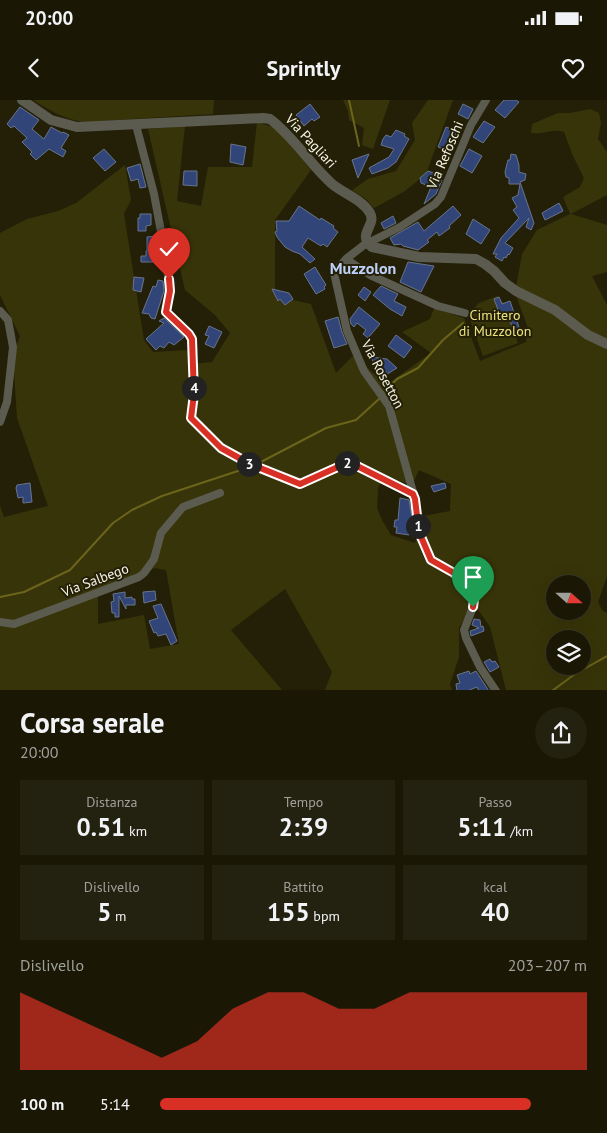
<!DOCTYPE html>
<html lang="it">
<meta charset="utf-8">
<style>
body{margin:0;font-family:"PT Sans",sans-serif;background:#23210f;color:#f1f3f6;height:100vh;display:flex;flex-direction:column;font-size:19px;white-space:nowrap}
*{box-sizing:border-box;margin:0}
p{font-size:16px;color:#9fa09a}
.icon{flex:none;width:28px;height:28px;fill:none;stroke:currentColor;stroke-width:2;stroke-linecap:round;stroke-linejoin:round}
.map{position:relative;height:590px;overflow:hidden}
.panel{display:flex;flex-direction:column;background:#1a1805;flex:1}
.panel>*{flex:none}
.needle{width:32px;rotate:111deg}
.controls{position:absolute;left:546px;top:475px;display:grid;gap:10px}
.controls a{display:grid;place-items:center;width:45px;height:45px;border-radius:50%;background:#1a1805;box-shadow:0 5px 20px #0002,0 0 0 1px #383727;font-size:25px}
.pin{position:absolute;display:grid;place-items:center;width:42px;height:42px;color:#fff;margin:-51px -21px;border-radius:50% 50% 50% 0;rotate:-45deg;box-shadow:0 0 5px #0007}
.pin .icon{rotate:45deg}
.km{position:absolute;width:25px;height:25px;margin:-12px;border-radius:50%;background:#222;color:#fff;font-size:14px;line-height:25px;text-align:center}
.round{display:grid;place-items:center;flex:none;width:52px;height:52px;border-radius:26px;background:#23210f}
.overview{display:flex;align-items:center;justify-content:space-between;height:85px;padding:0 20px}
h1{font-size:28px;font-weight:700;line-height:38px}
.metrics{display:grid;grid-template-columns:repeat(3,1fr);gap:8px;height:85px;padding:5px 20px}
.metrics div{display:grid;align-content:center;border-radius:0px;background:#23210f;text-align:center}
.metrics b{font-size:25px;font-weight:700}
.metrics small{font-size:14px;font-weight:400}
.metrics p{font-size:14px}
.chart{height:140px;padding:10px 20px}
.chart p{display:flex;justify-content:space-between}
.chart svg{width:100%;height:90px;margin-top:5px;fill:#d93025;opacity:.7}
ul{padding:0 20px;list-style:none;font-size:16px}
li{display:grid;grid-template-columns:80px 60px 1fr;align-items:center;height:38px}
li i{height:12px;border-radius:6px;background:#d93025}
.status{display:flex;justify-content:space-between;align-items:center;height:35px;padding:0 25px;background:#1a1805;direction:ltr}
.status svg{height:14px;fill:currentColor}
header{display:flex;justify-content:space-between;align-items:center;height:65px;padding:0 20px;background:#1a1805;font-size:22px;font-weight:700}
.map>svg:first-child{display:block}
.green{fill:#383409;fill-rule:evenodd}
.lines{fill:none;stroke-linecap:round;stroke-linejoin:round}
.stream{stroke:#6b641b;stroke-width:2}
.building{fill:#314579;stroke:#69748c}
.minor{stroke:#5c5b50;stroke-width:8}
.tertiary{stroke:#5c5b50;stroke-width:10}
.route-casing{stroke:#fff;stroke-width:10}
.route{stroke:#d93025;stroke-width:6}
.labels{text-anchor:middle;stroke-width:4;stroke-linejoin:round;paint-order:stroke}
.street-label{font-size:14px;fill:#f5f4e5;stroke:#232007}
.park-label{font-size:14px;fill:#ece27f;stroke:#232007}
.quarter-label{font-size:16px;font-weight:bold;fill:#bed0f8;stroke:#232007}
</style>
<div class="status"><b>20:00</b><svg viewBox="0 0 49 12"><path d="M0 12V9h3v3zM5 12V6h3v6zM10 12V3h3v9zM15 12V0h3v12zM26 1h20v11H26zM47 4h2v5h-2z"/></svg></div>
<header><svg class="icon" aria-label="back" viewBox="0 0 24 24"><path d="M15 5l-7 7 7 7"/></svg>Sprintly<svg class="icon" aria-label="heart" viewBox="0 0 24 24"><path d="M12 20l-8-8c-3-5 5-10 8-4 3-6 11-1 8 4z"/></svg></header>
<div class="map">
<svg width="607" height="591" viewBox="0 0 607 591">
<rect width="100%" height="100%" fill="#232007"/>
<path class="green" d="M33,0H214L213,14L83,22C64,19 49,10 33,0Z
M343,0H390L373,49L362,45L364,28L349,20L348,11Z
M428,0H453L426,74L405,91L374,108L366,99L352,90L368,79L396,71L415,40L412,23Z
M590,9L599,13L601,23L598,39L607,52V95L571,114L607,125V172L592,176L607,205V240L590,232L516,187L522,154L537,130L570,114L563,97L580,87L584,78L573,56L564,32C551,28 545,35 531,33L532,24L558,13H570Z
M257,22L276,28L311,70L275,120V196L311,204L336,273L354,255L386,285L431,253L402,232L430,219L434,208L464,218L480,261L526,242L528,228L515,193L547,209L607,248V476L598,502L602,510L607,513V590H506L490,527L475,505L468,511L459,528V557L450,584L452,590H325L332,572L285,489L231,530L282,590H0V406L4,417L48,406L17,318L13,256L20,236L0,195V133L27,119L58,111L76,103L125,65L131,100L124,114L144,240L153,252L190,250L191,264L212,262L230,233L215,215L185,190L148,29L185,26L177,101L201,106L208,67H252ZM419,370L451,384L450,411L423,416L415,443L391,435L382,420L377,408L378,388L384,376L412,385ZM154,468L166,470L179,544L150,549L144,515L98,524V492L139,477ZM555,484H582V511H555ZM555,539H582V566H555Z
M497,196L504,203L510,201L521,233L515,235L518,243L483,256L468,214L479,203Z"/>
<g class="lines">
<path class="stream" d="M349,0L359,46
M383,293L397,279L418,268L443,240L463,223
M257,364L326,328L356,320L379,299
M0,497L24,492L70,470L113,423L132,410L162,396L250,367
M552,591L575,574L607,556"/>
</g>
<path class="building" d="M504,0H516L519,2L505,18L495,10Z
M310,4L320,17L314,21L312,19L304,26L296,15Z
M463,4L473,9L468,19L458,14Z
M20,7L39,20L32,29L44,39L51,27L62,33L63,32L69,35L61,48L66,51L63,57L49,49L36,60L30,54L32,52L22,42L27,38L14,26L11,28L7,24Z
M484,21L495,27L483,43L473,37Z
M446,27L457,31L448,51L438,47Z
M396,30L405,34L404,36L409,39L396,62L388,68L372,74L369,68L389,57L394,49L381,45L383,39L386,35L391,37Z
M231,44L246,47L243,65L230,62Z
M104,49L116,62L105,71L93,58Z
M469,49L482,56L472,73L460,66Z
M369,54L358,78L352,60Z
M511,54L516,55L519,65V72L526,74L525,80L520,82L534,123L531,130L526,127L529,118L505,143L513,148L509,155L508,154L506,158L504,157L502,161L495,157L497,154H493L501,138L519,118L513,110L517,107L512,98L518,95L520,84H509V78L506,77L505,72L508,60H510Z
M140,64L146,87L140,88L138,79L131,81L127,68Z
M184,71H197V86L183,85Z
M428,71L439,75L437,78L442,80L436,94L424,104L431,87L421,83L420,78Z
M559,103L563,111L545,120L542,113Z
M299,106L320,120L321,118L334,126L333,128L338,132L327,147L323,144L321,146L308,138L302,147L315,159L310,163L300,154L292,151L285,147L277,137L275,132L277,131L276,121H289Z
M453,106L461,115L449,126L450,128L439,136L437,132L427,140L429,142L418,150L403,146L401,144L394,145L390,138L418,122L424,131Z
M140,114H151V125L146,126V131H138V118H140Z
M393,116L396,123L384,129L381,123Z
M473,119L490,130L481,144L466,134Z
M156,136L159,150H154L153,162H141V156H146V151H147V137Z
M408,162L434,166L421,192L400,182Z
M315,167L326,185L324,187L325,189L316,194L304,174Z
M134,177L144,178L141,192L133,190Z
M158,180L163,181L164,191L155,219L151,218L149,214L142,213L153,186L156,187Z
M381,186L398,194L394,201L406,207L402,216L390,209L373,195Z
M364,187L371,192L365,201L358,195Z
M272,189L289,193L293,199L285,205L280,199L278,201Z
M499,197L502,204L510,201L521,233L515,235L507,212L500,215L494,199Z
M359,207L380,224L368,238L363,234L366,230L357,223L354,227L351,224L350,219Z
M338,217L342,232L347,244L334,248L325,221Z
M164,218L184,237L174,245L169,242L164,248L160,246L156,250L146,239L164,223L159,221Z
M209,226L222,232L214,248L205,244L209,236L205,235Z
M396,235L412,247L404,258L388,246Z
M371,257L387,259L397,268L384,276L375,266Z
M30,383L32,402L23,403V397L18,398L16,388L17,385Z
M445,383L446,388L434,392L431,386Z
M400,398L409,400L412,418L409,435L396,433L397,427H394L395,420H398Z
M155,491L156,500L144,503L143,492Z
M125,492V498L132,497V499H135V505H126V509L119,496V517H115V513H112L111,502L114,501L113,494Z
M161,504L177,541L171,545L166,534L158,536L156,532L154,533L149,521L158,518L153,506Z
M474,519L480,520L481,527L483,526L484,531L471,536L470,531L479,528L472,525Z
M490,559L492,562L495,561L499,567L490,572L484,562Z
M469,571L470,574L476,571L489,591H479L477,587L467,591H457L456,584L460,583L457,575Z"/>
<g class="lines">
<path class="minor" d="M486,0L471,25L441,97L435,104L400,127L364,145L346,159L334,173L347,231L364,271L389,306L415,399L419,432L431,460L454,473L473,488L475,493L473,507L464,530L466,538L480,567L496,591
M136,25L154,94L165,153L170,191L166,212L189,234L192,239L194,294L191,318L221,348L250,364L299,384L349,363L413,394
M346,159L370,175L438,206L465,213
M0,211L8,220L13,247L7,302L0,322
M0,522L14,524L139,477L144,473L154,459L161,433L183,407L220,393"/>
<path class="tertiary" d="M22,0L51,20L77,27L263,18L270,19C293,36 309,63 331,83C342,93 362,99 370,113C377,126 356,134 372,147L419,157L476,159L485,164L494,171L505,183L516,191L555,210L588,235L607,244"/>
</g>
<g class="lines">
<defs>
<path id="route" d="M169,179L170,191L166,212L189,234L192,239L194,294L191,318L221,348L250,364L300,384L349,362L413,394L415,399L419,432L431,460L454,473L473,488L475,493L473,507"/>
</defs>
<use href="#route" class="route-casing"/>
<use href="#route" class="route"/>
</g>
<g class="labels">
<g class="street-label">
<text transform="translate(311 41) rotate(47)" y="5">Via Pagliari</text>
<text transform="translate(445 55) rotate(-67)" y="5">Via Refoschi</text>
<text transform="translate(383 274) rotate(62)" y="5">Via Rosetton</text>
<text transform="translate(95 480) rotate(-21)" y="5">Via Salbego</text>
</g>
<g class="park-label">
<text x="495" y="220">Cimitero<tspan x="495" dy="16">di Muzzolon</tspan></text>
</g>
<g class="quarter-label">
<text x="363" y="174">Muzzolon</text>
</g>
</g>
</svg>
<div class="controls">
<a><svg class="needle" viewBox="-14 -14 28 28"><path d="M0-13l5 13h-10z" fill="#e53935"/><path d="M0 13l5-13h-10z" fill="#9fa09a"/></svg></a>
<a><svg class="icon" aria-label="layers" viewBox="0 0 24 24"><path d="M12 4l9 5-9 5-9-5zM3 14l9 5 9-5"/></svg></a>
</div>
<div class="pin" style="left:473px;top:507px;background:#1e9e55"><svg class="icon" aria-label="arrive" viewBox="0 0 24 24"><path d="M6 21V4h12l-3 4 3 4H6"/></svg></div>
<div class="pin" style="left:169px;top:179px;background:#d93025"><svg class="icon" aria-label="check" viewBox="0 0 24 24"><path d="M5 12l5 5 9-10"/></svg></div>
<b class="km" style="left:418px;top:426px">1</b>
<b class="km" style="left:347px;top:363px">2</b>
<b class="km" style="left:249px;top:364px">3</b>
<b class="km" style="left:194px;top:288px">4</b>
</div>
<section class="panel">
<div class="overview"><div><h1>Corsa serale</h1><p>20:00</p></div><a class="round"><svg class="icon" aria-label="share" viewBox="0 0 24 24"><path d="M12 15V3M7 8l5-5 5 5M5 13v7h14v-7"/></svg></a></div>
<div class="metrics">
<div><p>Distanza</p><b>0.51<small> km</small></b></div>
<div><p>Tempo</p><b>2:39</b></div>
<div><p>Passo</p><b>5:11<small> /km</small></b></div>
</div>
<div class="metrics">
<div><p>Dislivello</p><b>5<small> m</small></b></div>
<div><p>Battito</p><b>155<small> bpm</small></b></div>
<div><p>kcal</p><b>40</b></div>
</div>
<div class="chart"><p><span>Dislivello</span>203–207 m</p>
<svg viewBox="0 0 160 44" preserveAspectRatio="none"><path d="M0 44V6L10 14L20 22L30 30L40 38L50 30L60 14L70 6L80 6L90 14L100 14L110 6L120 6L130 6L140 6L150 6L160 6V44z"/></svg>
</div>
<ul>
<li><b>100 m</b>5:14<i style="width:87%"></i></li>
</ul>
</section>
